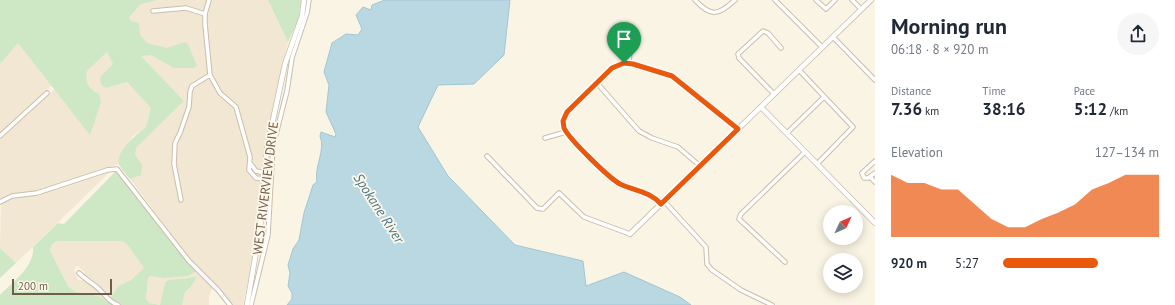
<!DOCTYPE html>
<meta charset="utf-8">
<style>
body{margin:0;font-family:"PT Sans",sans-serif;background:#f6f6f7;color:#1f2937;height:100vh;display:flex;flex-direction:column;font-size:15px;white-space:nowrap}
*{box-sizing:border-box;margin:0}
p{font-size:13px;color:#747a83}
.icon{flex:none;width:22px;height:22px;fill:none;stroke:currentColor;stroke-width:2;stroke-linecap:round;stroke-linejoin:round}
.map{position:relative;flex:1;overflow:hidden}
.details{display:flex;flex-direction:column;background:#fff;width:300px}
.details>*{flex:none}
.needle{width:26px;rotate:46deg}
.tools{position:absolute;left:823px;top:205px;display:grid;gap:8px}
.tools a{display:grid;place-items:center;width:40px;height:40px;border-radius:50%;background:#fff;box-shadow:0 2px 10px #0003;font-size:20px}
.scale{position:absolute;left:12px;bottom:10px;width:100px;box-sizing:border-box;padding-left:4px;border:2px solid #715d4c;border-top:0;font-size:11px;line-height:14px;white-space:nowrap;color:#715d4c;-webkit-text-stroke:3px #fef8ea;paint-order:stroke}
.pin{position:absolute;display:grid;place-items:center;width:34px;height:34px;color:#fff;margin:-41px -17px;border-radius:50% 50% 50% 0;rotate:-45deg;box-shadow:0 0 4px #0007}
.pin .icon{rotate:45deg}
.round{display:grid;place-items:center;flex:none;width:42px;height:42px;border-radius:21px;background:#f6f6f7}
.summary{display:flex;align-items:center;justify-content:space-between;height:68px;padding:0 16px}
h1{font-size:22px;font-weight:700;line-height:30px}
.metrics{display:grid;grid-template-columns:repeat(3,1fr);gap:6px;height:68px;padding:4px 16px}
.metrics div{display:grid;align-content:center}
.metrics b{font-size:17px;font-weight:700}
.metrics small{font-size:11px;font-weight:400}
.metrics p{font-size:11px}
.chart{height:112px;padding:8px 16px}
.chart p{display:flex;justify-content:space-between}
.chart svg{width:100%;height:72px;margin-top:4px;fill:#ea580c;opacity:.7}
ul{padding:0 16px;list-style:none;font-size:13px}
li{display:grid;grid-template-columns:64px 48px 1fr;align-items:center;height:30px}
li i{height:10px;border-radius:5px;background:#ea580c}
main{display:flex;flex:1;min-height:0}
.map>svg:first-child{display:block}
.residential{fill:#f2e7d3}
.green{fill:#cee7c4}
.water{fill:#bad8e2;stroke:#a1c6d4}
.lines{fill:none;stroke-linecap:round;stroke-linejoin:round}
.minor-casing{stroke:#cbbdab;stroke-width:5.5}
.tertiary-casing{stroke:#cbbdab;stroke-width:6}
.minor{stroke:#fff;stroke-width:3.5}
.tertiary{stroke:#fff;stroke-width:4.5}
.route-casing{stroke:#fff;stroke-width:8}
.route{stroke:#ea580c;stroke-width:5}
.labels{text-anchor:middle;stroke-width:3.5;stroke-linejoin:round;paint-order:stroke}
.street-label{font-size:13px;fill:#715d4c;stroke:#fef8ea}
.water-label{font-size:14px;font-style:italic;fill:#4a788a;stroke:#fef8ea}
</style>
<main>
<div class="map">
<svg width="875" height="305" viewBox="0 0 875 305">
<rect width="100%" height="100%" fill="#faf4e4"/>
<path class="residential" d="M146,0H268L288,42L266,139L258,235L243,305H232L219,288L193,263L119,164L37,191L11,194L0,200V140L55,89L90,134L99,94L89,88L85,81L87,71L107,52L113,64L100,77L106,88L127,82L151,108L146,127L133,136L119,157L120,164L184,101L115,29Z
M18,42L52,85L0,133V64Z
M112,170L16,263L0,248L1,204L12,198L62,186Z
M57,241H120L126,243L144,268L131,280L118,286L109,300L102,290L86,278L84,271L77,266L74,270L78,280H85L101,292L108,302L98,296L80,294L75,292L68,286L50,250L52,244Z
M197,271L213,288L209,295V305H182L185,292L191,287L196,276L190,278L168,280L165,283L160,305L150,303L146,299L148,278L150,276L163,278L191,275Z"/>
<path class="green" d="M0,0H158L141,4L129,17L131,21L139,23L140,35L147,43L167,48L185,42L188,44L197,66L193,68H174L151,55L141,56L184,101L136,148L135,155L142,165L141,175L130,179C127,175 121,169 119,164C115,152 138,133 146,127L151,108L127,82L106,88L101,84L100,77L113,64L107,52L87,71C85,84 88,88 99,94L101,102L90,135L18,43L0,64Z
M268,0H301L298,21L288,42Z
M115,172L119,173L197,271L188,276L163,278L150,276L148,278L146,299L150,303L160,305L165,283L168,280L190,278L197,276L191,287L185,292L182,305H121L109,300L118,286L131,280L144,268L126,243L120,241H57L52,244L50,250L68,286L75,292L98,296L113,305H0V295C13,282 35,266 33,247L58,223L64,224Z
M0,248L16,263L0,278Z"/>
<path class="water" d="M385,0H510L504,55L474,84L438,85L418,127L448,176L515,245L583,261L586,286L624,272L680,297L691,305H287L292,299V293L288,286L290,273L288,265L293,249L299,240L304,213L313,185L317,182C314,166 326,150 320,136L321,132L335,137L336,134L326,112L329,85L324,72L332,43L346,34L358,35L362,29L356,15L363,7L371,10L372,5Z"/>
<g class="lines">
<defs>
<path id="minor" d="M209,0L205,14V24L210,75L220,93L236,107L250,157L249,170L256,178L264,179
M695,0C711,17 718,16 735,0
M775,0L822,47
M816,0L826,9L835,0
M852,0L861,9
M153,11L186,8L205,14
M833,37L875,80
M629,63L630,50
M799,70L853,127L817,164
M597,83L639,131L652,138L678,147L700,166
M774,94L739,58L738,54L763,31L768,33L781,48
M787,133L824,97
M0,136L47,93
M545,138L566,132
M487,156L537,208L543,209L559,193L584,217L630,234
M875,161L862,173L864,178H868L875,173
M250,163L256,171L265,173
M871,178L875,182
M181,200L174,164L175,143L180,133L189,107L190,92L192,86L210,75
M664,201L706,247L707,264L712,270L741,290L772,305
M0,202L12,196L37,193L107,170L117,169L189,261L218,290L230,305
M661,204C649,191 635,191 620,184C609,179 569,139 564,128L563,121L567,112L612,68L618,65L629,63L672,76L738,129
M785,262L739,219L741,214L805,152
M79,273C86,280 94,284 100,290C106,296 109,302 118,305
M251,305L268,235L273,146L287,91L292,58L307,13L309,0"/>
<path id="tertiary" d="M761,107L875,223
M630,234L871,0
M247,305L260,229L267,148L285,64L302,16L304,0"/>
</defs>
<use href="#minor" class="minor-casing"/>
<use href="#tertiary" class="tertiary-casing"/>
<use href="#minor" class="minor"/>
<use href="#tertiary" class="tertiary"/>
</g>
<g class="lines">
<defs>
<path id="route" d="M624,63L633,64L672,76L738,129L661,204C649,191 635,191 620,184C609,178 569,139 564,128L563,121L567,112L612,68Z"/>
</defs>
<use href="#route" class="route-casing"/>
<use href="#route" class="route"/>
</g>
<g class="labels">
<g class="street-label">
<text transform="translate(265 188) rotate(-83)" y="5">WEST RIVERVIEW DRIVE</text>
</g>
<g class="water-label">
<text transform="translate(379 208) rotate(57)" y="5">Spokane River</text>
</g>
</g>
</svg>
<div class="tools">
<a><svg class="needle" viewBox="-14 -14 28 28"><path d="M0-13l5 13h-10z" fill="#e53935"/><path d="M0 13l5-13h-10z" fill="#747a83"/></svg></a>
<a><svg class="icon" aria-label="layers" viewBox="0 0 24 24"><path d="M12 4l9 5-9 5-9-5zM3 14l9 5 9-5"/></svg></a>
</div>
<div class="scale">200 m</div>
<div class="pin" style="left:624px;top:63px;background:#1e9e55"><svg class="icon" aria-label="arrive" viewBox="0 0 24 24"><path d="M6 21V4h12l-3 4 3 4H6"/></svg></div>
</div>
<section class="details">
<div class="summary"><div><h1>Morning run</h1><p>06:18 · 8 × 920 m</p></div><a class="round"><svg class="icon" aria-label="share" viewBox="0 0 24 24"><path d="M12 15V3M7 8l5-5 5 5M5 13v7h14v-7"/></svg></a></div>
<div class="metrics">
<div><p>Distance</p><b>7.36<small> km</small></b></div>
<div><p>Time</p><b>38:16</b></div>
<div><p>Pace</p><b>5:12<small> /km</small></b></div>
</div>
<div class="chart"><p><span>Elevation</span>127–134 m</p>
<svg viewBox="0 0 160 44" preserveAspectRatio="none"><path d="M0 44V6L10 11L20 11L30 15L40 15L50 24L60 33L70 38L80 38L90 33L100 29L110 24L120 15L130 11L140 6L150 6L160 6V44z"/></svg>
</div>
<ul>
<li><b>920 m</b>5:27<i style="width:61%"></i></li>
</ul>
</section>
</main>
